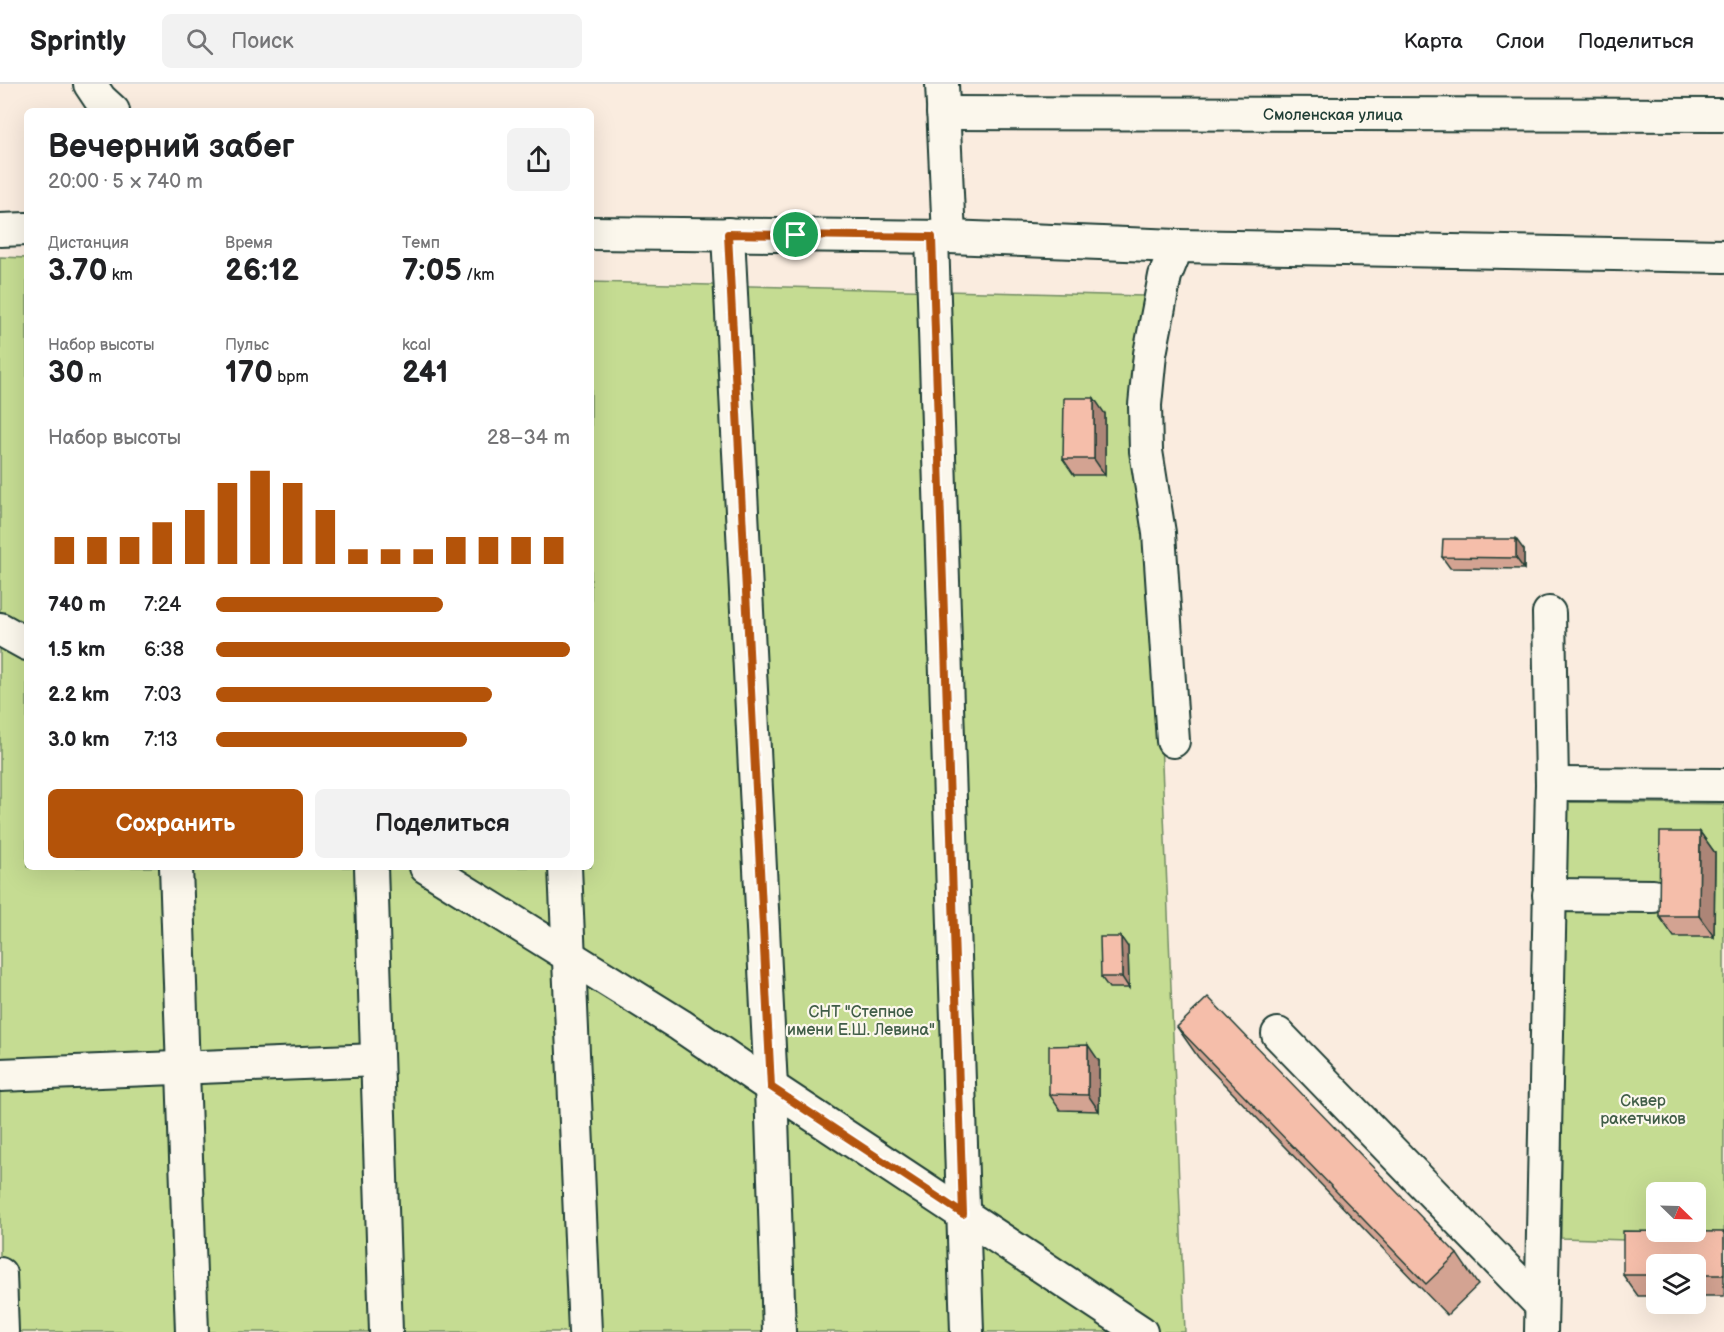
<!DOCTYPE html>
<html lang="ru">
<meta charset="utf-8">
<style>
body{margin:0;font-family:"Balsamiq Sans",sans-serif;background:#f2f2f2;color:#202124;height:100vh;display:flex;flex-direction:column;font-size:22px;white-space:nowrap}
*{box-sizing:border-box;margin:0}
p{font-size:20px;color:#757577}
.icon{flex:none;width:33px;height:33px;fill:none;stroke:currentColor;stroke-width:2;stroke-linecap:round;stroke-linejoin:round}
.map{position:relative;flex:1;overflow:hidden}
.panel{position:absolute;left:24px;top:24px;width:570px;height:762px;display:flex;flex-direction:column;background:#fff;border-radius:9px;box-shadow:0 6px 24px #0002}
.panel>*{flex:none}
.needle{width:39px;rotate:113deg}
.tools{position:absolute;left:1646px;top:1098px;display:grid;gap:12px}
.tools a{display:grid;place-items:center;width:60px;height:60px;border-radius:9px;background:#fff;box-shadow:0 6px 24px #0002;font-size:30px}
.pin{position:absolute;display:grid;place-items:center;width:51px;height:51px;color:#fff;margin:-26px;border:3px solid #fff;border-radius:50%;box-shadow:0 2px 6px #0007}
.round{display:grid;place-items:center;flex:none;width:63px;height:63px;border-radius:9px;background:#f2f2f2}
.summary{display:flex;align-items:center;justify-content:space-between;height:102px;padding:0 24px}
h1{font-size:33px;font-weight:700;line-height:45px}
.stats{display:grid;grid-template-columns:repeat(3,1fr);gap:9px;height:102px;padding:6px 24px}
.stats div{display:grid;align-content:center}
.stats b{font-size:30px;font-weight:700}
.stats small{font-size:16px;font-weight:400}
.stats p{font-size:16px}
.chart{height:168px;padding:12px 24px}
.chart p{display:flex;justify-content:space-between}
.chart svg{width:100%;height:108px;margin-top:6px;stroke:#b45309;stroke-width:6}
.cta{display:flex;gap:12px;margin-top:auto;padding:12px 24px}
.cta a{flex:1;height:69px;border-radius:9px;background:#b45309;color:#fff;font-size:24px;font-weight:700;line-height:69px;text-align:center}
.cta a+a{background:#f2f2f2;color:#202124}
ul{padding:0 24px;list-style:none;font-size:20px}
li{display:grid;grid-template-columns:96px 72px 1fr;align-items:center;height:45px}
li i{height:15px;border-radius:8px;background:#b45309}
header{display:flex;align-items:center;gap:36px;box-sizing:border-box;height:84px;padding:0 30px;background:#fff;border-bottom:2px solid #e0e0e0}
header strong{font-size:28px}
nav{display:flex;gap:33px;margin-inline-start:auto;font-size:21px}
.search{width:420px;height:54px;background:#f2f2f2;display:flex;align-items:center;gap:15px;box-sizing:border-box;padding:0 21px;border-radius:9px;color:#757577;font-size:22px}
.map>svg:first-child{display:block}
.green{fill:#c5dc92;stroke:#728c63;stroke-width:1.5;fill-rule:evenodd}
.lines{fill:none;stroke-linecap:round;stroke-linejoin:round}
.minor-casing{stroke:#1f3d34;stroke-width:36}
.minor{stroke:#fbf7ec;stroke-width:32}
.wall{fill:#d3a392;stroke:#1f3d34;stroke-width:1.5}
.shaded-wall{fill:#ac8577;stroke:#1f3d34;stroke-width:1.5}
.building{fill:#f5beaa;stroke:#1f3d34;stroke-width:1.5}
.route-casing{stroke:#fff;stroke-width:12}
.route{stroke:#b45309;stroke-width:8}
.labels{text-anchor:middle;stroke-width:4.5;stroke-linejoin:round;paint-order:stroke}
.street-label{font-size:16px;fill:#1f3d34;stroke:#fbf7ec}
.park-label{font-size:16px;fill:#405d47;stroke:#fbf7ec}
</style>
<header>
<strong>Sprintly</strong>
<div class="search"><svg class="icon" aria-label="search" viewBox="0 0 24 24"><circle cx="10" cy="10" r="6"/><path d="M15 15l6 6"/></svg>Поиск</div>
<nav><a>Карта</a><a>Слои</a><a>Поделиться</a></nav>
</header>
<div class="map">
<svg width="1724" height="1248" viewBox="0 0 1724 1248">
<rect width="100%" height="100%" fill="#faecdf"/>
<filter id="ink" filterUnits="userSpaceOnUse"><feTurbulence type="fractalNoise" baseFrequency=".0167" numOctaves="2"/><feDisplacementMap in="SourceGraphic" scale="12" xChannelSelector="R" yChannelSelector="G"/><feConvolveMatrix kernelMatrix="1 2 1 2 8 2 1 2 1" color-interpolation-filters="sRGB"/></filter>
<g filter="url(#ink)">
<path class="green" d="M0,173L27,174V783H591V198L1143,212L1185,1248H0Z
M1566,718L1724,720V1159L1561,1154L1562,1045L1556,1036L1562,1027L1564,877L1561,874ZM1656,1108H1695V1148H1656Z"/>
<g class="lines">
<defs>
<g id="minor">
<path d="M90,0L100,15L113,27"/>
<path d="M942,0L949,153"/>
<path id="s1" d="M943,29L1724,31"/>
<path d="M0,146L27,145"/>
<path d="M591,149L949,153L1177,162L1724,172"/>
<path d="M728,150L771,1003L779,1248"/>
<path d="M932,153L967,1248"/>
<path d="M0,545L27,560"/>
<path d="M1173,657L1159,449L1146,367L1145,321L1150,270L1165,192L1177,162"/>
<path d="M1552,700L1724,701"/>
<path d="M176,783L192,1248"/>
<path d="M371,783L386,1248"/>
<path d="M426,783L680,941L771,1003L1141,1248"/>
<path d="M565,783L585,1248"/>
<path d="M1549,811L1653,812"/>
<path d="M1278,950L1541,1221"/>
<path d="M0,991L377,976"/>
<path d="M0,1190L2,1248"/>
<path d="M1541,1248L1552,700L1549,529"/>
</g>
</defs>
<use href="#minor" class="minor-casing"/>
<use href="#minor" class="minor"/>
</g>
<path class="wall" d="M1105,330V391H1074L1063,375Z
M1524,466V485L1450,484L1442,473Z
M1700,748L1715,769L1714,853H1674L1659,832Z
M1128,863L1129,904H1109L1101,893Z
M1177,943L1457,1170L1478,1201L1447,1231L1198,973Z
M1099,977V1027L1060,1026L1049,1010Z
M1724,1148V1212H1695V1180H1656V1212H1638L1623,1191Z"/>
<path class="shaded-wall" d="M1094,314L1105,330V391L1094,375Z
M1516,455L1524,466V485L1516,474Z
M1700,748L1715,769L1714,853L1699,832Z
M1121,853L1128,863L1129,904L1122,893Z
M1088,961L1099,977V1027L1088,1011Z"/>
<path class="building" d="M1064,314H1094V375H1063Z
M1443,455H1516V474L1442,473Z
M1660,748H1700L1699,832H1659Z
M1100,853H1121L1122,893H1101Z
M1208,913L1457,1170L1426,1200L1177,943Z
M1088,961V1011L1049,1010V962Z
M1623,1147L1724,1148V1191H1695V1180H1656V1191H1623Z"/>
</g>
<g class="lines" filter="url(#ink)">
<defs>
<path id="route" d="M728,150L932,153L963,1130L771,1003Z"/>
</defs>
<use href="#route" class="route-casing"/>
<use href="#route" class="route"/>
</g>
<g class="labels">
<g class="street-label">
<text dy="6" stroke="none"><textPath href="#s1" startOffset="390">Смоленская улица</textPath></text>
</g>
<g class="park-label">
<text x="861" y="933">СНТ "Степное<tspan x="861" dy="18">имени Е.Ш. Левина"</tspan></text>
<text x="1643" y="1022">Сквер<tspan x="1643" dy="18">ракетчиков</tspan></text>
</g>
</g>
</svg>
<div class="tools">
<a><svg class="needle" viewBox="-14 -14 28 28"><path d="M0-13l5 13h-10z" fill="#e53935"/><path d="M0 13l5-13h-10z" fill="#757577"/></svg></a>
<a><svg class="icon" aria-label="layers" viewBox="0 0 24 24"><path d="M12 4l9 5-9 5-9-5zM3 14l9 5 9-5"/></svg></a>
</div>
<div class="pin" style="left:796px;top:151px;background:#1e9e55"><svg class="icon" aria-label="arrive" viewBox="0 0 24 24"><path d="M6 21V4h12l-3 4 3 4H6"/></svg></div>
<section class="panel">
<div class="summary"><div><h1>Вечерний забег</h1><p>20:00 · 5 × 740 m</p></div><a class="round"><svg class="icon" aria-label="share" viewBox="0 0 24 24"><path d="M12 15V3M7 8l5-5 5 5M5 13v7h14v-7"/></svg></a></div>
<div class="stats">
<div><p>Дистанция</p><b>3.70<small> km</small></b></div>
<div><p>Время</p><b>26:12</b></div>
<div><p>Темп</p><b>7:05<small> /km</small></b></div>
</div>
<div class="stats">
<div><p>Набор высоты</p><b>30<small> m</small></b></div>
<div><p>Пульс</p><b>170<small> bpm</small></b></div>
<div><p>kcal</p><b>241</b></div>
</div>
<div class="chart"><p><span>Набор высоты</span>28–34 m</p>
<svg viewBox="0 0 160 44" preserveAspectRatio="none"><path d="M5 44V33M15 44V33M25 44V33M35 44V27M45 44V22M55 44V11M65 44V6M75 44V11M85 44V22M95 44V38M105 44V38M115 44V38M125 44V33M135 44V33M145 44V33M155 44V33"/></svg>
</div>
<ul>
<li><b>740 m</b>7:24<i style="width:64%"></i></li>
<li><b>1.5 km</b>6:38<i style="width:100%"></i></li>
<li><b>2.2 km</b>7:03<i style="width:78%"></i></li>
<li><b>3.0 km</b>7:13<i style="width:71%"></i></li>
</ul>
<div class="cta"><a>Сохранить</a><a>Поделиться</a></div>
</section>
</div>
